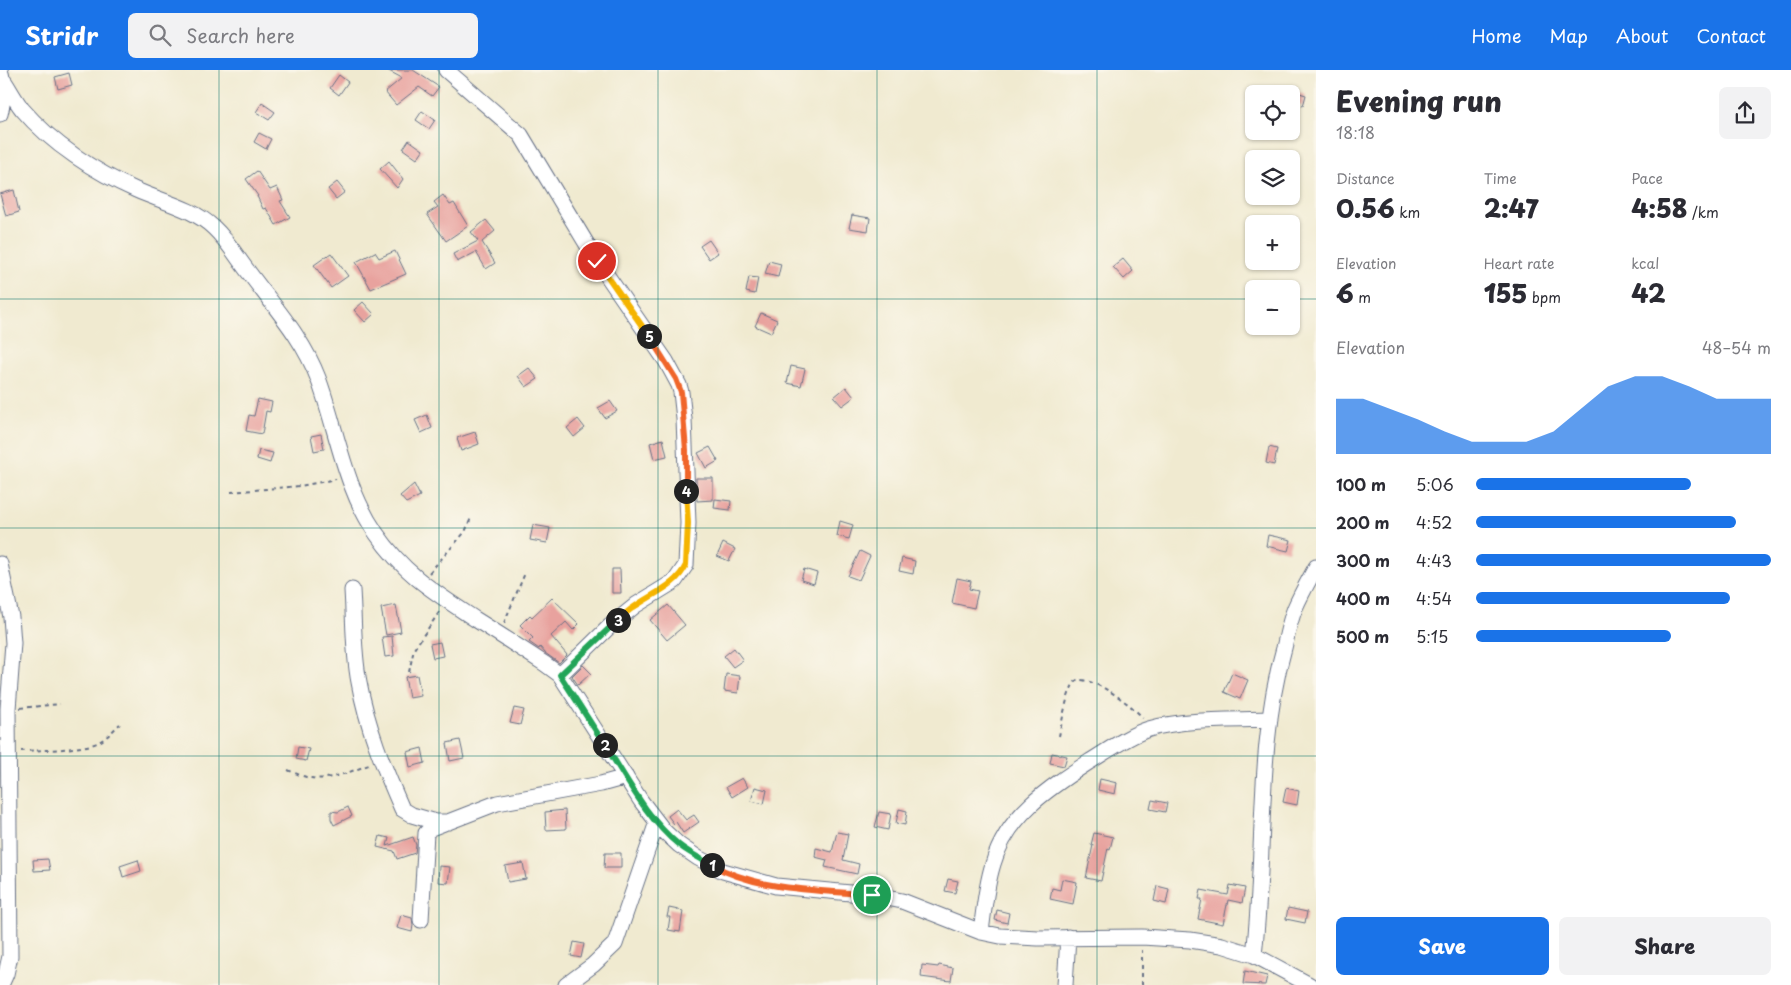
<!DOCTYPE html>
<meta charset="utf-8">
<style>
body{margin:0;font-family:"Playpen Sans",sans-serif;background:#f2f2f3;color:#2b2b33;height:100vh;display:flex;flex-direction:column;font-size:19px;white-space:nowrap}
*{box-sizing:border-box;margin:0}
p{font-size:16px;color:#7c7c81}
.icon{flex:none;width:28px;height:28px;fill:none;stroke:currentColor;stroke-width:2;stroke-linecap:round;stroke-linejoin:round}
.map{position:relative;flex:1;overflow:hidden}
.side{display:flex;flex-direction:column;background:#fff;width:475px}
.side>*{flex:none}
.controls{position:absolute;left:1245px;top:15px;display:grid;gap:10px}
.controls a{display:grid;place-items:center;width:55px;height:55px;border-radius:8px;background:#fff;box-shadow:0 1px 4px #0004;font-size:25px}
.pin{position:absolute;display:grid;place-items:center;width:42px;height:42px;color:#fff;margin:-21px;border:2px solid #fff;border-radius:50%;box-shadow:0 1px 5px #0007}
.km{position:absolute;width:25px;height:25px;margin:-12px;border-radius:50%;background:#222;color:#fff;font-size:14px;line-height:25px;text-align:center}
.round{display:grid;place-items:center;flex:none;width:52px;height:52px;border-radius:8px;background:#f2f2f3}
.headline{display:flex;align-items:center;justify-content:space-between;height:85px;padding:0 20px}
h1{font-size:28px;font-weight:800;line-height:38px}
.stats{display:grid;grid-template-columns:repeat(3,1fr);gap:8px;height:85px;padding:5px 20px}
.stats div{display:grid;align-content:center}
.stats b{font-size:25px;font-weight:800}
.stats small{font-size:14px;font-weight:400}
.stats p{font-size:14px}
.chart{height:140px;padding:10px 20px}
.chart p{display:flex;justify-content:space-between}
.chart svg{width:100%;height:90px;margin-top:5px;fill:#1a73e8;opacity:.7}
.cta{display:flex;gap:10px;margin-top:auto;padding:10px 20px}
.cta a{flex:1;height:58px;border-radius:8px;background:#1a73e8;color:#fff;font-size:20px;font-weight:800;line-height:58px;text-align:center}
.cta a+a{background:#f2f2f3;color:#2b2b33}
ul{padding:0 20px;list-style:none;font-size:16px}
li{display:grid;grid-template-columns:80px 60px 1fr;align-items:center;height:38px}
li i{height:12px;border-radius:6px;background:#1a73e8}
header{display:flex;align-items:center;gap:30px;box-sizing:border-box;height:70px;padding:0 25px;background:#1a73e8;color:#fff}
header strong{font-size:24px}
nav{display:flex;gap:28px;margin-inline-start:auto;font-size:18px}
.search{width:350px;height:45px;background:#f2f2f3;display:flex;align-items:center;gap:12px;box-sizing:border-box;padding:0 18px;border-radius:8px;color:#7c7c81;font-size:19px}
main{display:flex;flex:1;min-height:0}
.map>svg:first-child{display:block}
.building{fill:#e8a29e}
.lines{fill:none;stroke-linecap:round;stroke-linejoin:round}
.minor-casing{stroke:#667086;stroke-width:17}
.path{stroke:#667086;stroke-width:2;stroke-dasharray:4 4;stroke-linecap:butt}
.minor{stroke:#fff;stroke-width:15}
.split-1-casing{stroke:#fff;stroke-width:10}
.split-2-casing{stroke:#fff;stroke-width:10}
.split-3-casing{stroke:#fff;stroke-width:10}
.split-4-casing{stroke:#fff;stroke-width:10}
.split-5-casing{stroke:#fff;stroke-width:10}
.split-6-casing{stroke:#fff;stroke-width:10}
.split-1{stroke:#f0652b;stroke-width:6}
.split-2{stroke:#22a559;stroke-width:6}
.split-3{stroke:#22a559;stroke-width:6}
.split-4{stroke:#f5b400;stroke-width:6}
.split-5{stroke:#f0652b;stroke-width:6}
.split-6{stroke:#f5b400;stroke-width:6}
.grid{fill:none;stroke:#0f766e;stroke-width:1;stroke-opacity:0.55}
</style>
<header>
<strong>Stridr</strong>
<div class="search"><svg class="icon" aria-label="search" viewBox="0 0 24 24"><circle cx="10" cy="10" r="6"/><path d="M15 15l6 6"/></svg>Search here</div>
<nav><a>Home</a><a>Map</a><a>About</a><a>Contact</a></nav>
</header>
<main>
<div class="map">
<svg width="1316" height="915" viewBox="0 0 1316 915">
<rect width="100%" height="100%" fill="#fbf7ec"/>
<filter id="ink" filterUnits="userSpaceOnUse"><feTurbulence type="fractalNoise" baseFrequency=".02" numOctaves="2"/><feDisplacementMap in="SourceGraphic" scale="10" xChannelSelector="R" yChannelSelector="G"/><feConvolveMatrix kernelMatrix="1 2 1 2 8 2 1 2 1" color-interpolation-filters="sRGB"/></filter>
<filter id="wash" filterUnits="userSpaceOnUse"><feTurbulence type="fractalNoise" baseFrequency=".0096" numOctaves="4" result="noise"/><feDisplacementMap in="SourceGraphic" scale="20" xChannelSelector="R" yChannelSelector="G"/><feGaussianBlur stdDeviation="1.12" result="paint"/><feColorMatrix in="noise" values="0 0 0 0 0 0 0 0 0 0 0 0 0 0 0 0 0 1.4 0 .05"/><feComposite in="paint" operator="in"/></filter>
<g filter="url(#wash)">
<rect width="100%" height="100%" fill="#f0ead0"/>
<g id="blocks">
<path class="building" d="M387,0H413L439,17L432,26L419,17L396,35L385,22L402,8Z
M69,3L72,15L58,19L55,7Z
M339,5L348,12L339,25L330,18Z
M1293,21L1306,25L1303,36L1291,33Z
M262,33L275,42L269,50L256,42Z
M422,41L435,50L429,59L416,50Z
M259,63L271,69L266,79L254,72Z
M409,70L423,80L417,89L403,79Z
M389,91L403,109L397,118L380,99Z
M257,101L270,120L277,117L283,130L280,131L290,147L276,155L266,138L263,139L257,126H258L246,109Z
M337,112L345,122L336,129L328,119Z
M14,120L19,142L6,146L0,124Z
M443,125L450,135L454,133L468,156L446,171L427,144L438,137L434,132Z
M852,145L870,148L868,161L849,158Z
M486,150L495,161L482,172L495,193L486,199L476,182L457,192L453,184L478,171L471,162Z
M709,170L718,183L709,189L700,176Z
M395,181L406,204L371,219L356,192L375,182L379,188Z
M331,183L348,206L331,218L314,195Z
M1123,189L1133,201L1124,209L1113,197Z
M769,191L781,194L778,207L765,204Z
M749,207L758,208L755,224L746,222Z
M363,232L374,244L365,252L354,240Z
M761,243L777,250L771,263L755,256Z
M791,296L805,299L801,316L787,313Z
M529,298L538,309L526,317L518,306Z
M846,317L854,327L842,336L834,327Z
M258,329L272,332L270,342L266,341L262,364L246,361L249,345L254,346Z
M610,331L617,341L605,348L598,338Z
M427,345L432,358L421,363L415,350Z
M578,349L585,358L574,367L567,358Z
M475,362L479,374L461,381L457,368Z
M321,364L324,379L314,381L311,366Z
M663,369L667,386L654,389L650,373Z
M710,377L718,391L706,398L698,383Z
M1269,377L1277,379L1274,395L1266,393Z
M259,380L273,383L270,393L257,389Z
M696,408H713V430L697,431Z
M414,414L420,426L406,433L400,426Z
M715,429L731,431L730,440L714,438Z
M840,451L853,455L849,469L837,466Z
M533,455L550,458L547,473L530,470Z
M1268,465L1291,470L1288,481L1266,476Z
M723,473L735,479L729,491L717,486Z
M860,481L870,486L859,510L848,506Z
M902,488L915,491L913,504L899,501Z
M612,499H620L621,523H612Z
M804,499L817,503L814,514L801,510Z
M957,508L971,511L969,519L978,521L974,538L952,533Z
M552,528L579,554L573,560L566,552L551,566L567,585L559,593L545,583L540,577L539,579L529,572L533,568L520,555L530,545L532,547Z
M396,535L401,562L386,565L381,538Z
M668,535L685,555L667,570L650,550Z
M392,566L394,586L385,587L382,567Z
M440,572L443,586L433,588L430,574Z
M734,578L743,590L733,597L724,586Z
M583,595L591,603L578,615L572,606Z
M1232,603L1248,610L1240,629L1224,622Z
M726,604L740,606L738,623L724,621Z
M417,605L421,626L409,628L405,607Z
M514,638L524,640L520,655L510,653Z
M460,670L464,688L450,691L447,673Z
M298,677L309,679L306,691L296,689Z
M422,678L425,693L410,697L407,682Z
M1052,683L1067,686L1064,696L1050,693Z
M742,708L748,717L732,727L726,717Z
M1100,709L1117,713L1115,724L1098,720Z
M755,717L767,720L764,734L751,731Z
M1286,718L1299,721L1297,735L1283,732Z
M1152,730L1167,733L1165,742L1150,739Z
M348,737L352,746L334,755L331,749V741L338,742Z
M677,739L686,750L694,745L699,752L683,763L676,752L674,754L668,746Z
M899,739L907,741L905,755L896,753Z
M565,740L566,759L546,760L545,742Z
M879,742L891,744L888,760L875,757Z
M837,762L848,764L843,790L859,794L857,804L825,797L827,790L815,787L816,778L832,782Z
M1094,763L1113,767L1110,779L1108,778L1101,811L1086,808L1093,775H1091Z
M380,766L389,768L387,776L413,767L416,775L415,783L397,789L394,781L377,777Z
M605,783H621V798H604Z
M48,789L50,800L34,801L33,790Z
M138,790L141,801L123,807L120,796Z
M523,793L526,809L508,812L505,796Z
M439,796L450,797L448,813L438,812Z
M948,809L958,811L955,823L945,821Z
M1062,809L1077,812L1073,834L1050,829L1052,818L1060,820Z
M1230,815L1245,818L1242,833L1228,830L1223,854L1198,849L1202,829H1199L1201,820L1228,825Z
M1157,816L1169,819L1166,834L1154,831Z
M669,838L683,841L680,862L668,860L670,847H667Z
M1288,838L1307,842L1305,853L1286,849Z
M997,840L1009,843L1007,853L995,850Z
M401,845L412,848L413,855L412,862L397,858Z
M574,872L584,874L581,888L571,886Z
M922,895L938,897L939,895L953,898L951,911L921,907Z
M1245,901L1267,906L1265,915L1243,914Z"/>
</g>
</g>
<g filter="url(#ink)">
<use href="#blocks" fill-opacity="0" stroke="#667086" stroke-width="1"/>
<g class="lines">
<defs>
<path id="minor" d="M446,0L521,65L597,191L666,291L679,315L681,322L684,349L688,453L686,495L675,511L636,535L610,556L560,605
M4,11C10,20 15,30 22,39C52,74 95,102 136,120C163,132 193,138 214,158C228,171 238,189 250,204C275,238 303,268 318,308C337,359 344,417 376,463C404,504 434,522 475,549C499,564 522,579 545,594L560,605L641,731L664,761L679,775L698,788L723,801L776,816L872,825L902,831L981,862L1000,866L1038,868L1142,867L1190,870L1222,875L1254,885L1310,915
M0,44C4,29 5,15 0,0
M0,494L11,547L13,573L8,639L10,886L6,904L1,915
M352,520C354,550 353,582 359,612C367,657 384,698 402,739L412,745L436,752H448L497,733L601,714L626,707
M421,850L426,763L431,758L444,753
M981,862C984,839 986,816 993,794C1007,745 1049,718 1089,692C1107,681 1129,665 1149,659C1182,649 1234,650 1270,649
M1254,885C1266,782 1256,678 1284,578C1287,565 1290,550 1295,538C1301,524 1309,510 1316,497
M566,915L593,895L615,874L657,752
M1065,915L1068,867"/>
</defs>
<use href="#minor" class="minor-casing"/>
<path class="path" d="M231,422L300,416L336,409
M429,503L465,462L471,448
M504,553L525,503
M409,602L414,579L440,541
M20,638L60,634
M1059,666C1062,653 1067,618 1077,610C1095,608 1131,634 1143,648
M21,681C40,680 84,680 99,672C107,668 113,660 120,654
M288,700C295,703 303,707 311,708C330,711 351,701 369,695
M1142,915V880"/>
<use href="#minor" class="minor"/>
</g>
</g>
<g class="lines" filter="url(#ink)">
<defs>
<path id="split-1" d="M712,795C760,821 819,820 872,825"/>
<path id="split-2" d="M605,675C627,709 647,749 679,775C689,783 701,789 712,795"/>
<path id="split-3" d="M605,675L560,605L618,550"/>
<path id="split-4" d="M618,550C624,545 630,539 637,535C654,523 677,515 686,495L688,453L686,421"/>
<path id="split-5" d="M649,266L676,309L681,322L686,380V421"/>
<path id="split-6" d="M597,191L649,266"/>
</defs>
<use href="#split-1" class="split-1-casing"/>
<use href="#split-2" class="split-2-casing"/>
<use href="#split-3" class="split-3-casing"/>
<use href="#split-4" class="split-4-casing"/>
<use href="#split-5" class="split-5-casing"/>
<use href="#split-6" class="split-6-casing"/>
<use href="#split-1" class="split-1"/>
<use href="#split-2" class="split-2"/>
<use href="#split-3" class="split-3"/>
<use href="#split-4" class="split-4"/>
<use href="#split-5" class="split-5"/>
<use href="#split-6" class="split-6"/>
</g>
<path class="grid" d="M219,0V915M439,0V915M658,0V915M877,0V915M1097,0V915M0,229H1254M1291,229H1316M0,458H1316M0,686H1316"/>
</svg>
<div class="controls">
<a><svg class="icon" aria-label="locate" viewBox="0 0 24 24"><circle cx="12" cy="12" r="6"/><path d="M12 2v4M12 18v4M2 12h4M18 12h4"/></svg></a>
<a><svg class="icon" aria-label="layers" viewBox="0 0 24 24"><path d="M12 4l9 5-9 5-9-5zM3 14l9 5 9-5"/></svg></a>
<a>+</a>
<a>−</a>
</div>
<div class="pin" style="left:872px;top:825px;background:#1e9e55"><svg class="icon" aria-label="arrive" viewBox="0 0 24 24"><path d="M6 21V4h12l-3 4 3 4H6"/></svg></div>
<div class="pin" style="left:597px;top:191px;background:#d93025"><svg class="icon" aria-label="check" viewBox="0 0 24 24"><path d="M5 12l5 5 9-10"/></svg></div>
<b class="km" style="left:712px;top:795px">1</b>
<b class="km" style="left:605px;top:675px">2</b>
<b class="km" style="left:618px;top:550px">3</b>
<b class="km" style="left:686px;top:421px">4</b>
<b class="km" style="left:649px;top:266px">5</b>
</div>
<section class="side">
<div class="headline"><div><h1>Evening run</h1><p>18:18</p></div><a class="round"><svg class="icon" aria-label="share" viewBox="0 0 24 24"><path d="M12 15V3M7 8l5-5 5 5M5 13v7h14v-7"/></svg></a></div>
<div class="stats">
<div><p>Distance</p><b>0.56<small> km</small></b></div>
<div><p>Time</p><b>2:47</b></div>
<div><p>Pace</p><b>4:58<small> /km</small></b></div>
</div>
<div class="stats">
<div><p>Elevation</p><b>6<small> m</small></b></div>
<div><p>Heart rate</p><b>155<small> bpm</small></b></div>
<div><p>kcal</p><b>42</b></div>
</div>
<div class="chart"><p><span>Elevation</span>48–54 m</p>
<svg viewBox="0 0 160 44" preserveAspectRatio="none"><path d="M0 44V17L10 17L20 22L30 27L40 33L50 38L60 38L70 38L80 33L90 22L100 11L110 6L120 6L130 11L140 17L150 17L160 17V44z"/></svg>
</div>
<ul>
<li><b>100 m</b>5:06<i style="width:73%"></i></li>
<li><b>200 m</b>4:52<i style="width:88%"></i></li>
<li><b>300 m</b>4:43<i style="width:100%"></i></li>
<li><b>400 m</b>4:54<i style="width:86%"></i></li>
<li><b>500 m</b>5:15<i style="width:66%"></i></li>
</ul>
<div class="cta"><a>Save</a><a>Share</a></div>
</section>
</main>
